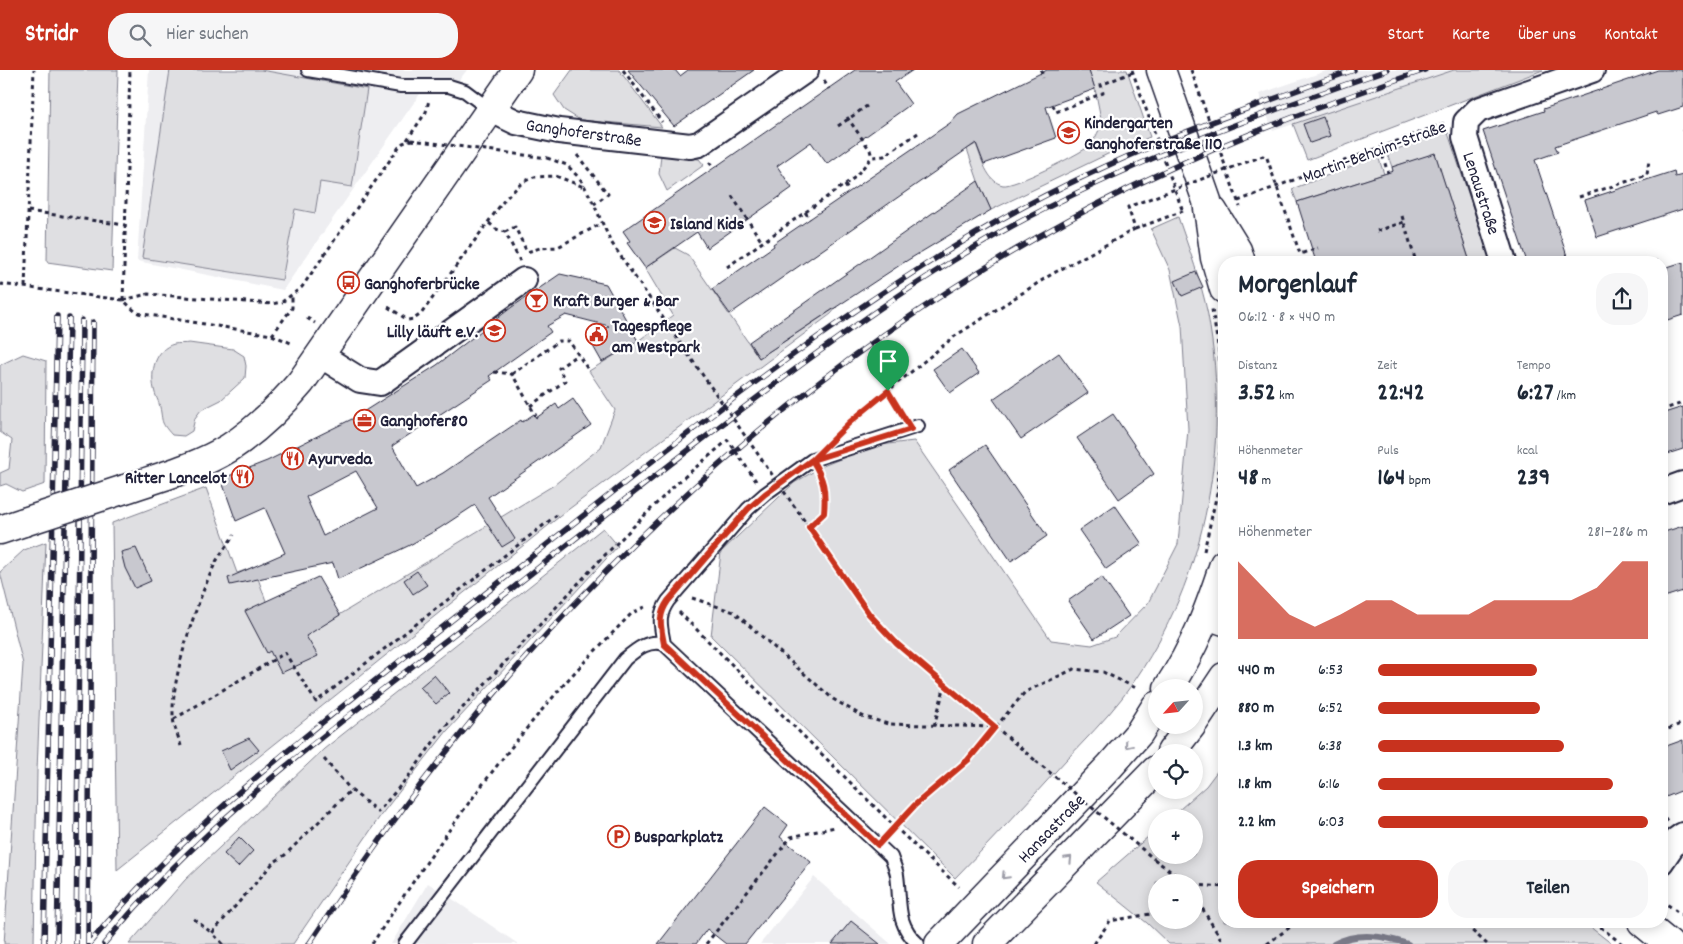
<!DOCTYPE html>
<html lang="de">
<meta charset="utf-8">
<style>
body{margin:0;font-family:Dekko,sans-serif;background:#f6f6f7;color:#1f2937;height:100vh;display:flex;flex-direction:column;font-size:19px;white-space:nowrap}
*{box-sizing:border-box;margin:0}
p{font-size:16px;color:#747a83}
.icon{flex:none;width:28px;height:28px;fill:none;stroke:currentColor;stroke-width:2;stroke-linecap:round;stroke-linejoin:round}
.map{position:relative;flex:1;overflow:hidden}
.side{position:absolute;left:1218px;top:186px;width:450px;height:672px;display:flex;flex-direction:column;background:#fff;border-radius:20px;box-shadow:0 2px 12px #0003}
.side>*{flex:none}
.needle{width:32px;rotate:243deg}
.tools{position:absolute;left:1148px;top:609px;display:grid;gap:10px}
.tools a{display:grid;place-items:center;width:55px;height:55px;border-radius:50%;background:#fff;box-shadow:0 2px 12px #0003;font-size:25px}
.pin{position:absolute;display:grid;place-items:center;width:42px;height:42px;color:#fff;margin:-51px -21px;border-radius:50% 50% 50% 0;rotate:-45deg;box-shadow:0 0 5px #0007}
.pin .icon{rotate:45deg}
.round{display:grid;place-items:center;flex:none;width:52px;height:52px;border-radius:20px;background:#f6f6f7}
.overview{display:flex;align-items:center;justify-content:space-between;height:85px;padding:0 20px}
h1{font-size:28px;font-weight:700;line-height:38px}
.metrics{display:grid;grid-template-columns:repeat(3,1fr);gap:8px;height:85px;padding:5px 20px}
.metrics div{display:grid;align-content:center}
.metrics b{font-size:25px;font-weight:700}
.metrics small{font-size:14px;font-weight:400}
.metrics p{font-size:14px}
.chart{height:140px;padding:10px 20px}
.chart p{display:flex;justify-content:space-between}
.chart svg{width:100%;height:90px;margin-top:5px;fill:#c8321e;opacity:.7}
.action{display:flex;gap:10px;margin-top:auto;padding:10px 20px}
.action a{flex:1;height:58px;border-radius:20px;background:#c8321e;color:#fff;font-size:20px;font-weight:700;line-height:58px;text-align:center}
.action a+a{background:#f6f6f7;color:#1f2937}
ul{padding:0 20px;list-style:none;font-size:16px}
li{display:grid;grid-template-columns:80px 60px 1fr;align-items:center;height:38px}
li i{height:12px;border-radius:6px;background:#c8321e}
header{display:flex;align-items:center;gap:30px;box-sizing:border-box;height:70px;padding:0 25px;background:#c8321e;color:#fff}
header strong{font-size:24px}
nav{display:flex;gap:28px;margin-inline-start:auto;font-size:18px}
.search{width:350px;height:45px;background:#f6f6f7;display:flex;align-items:center;gap:12px;box-sizing:border-box;padding:0 18px;border-radius:20px;color:#747a83;font-size:19px}
.map>svg:first-child{display:block}
.built{fill:#eeeef1}
.green{fill:#dfdfe2;stroke:#80808e;fill-rule:evenodd}
.lines{fill:none;stroke-linecap:round;stroke-linejoin:round}
.stream{stroke:#7a7a88;stroke-width:6}
.building{fill:#c8c8cf;stroke:#22223b;fill-rule:evenodd}
.service-casing{stroke:#22223b;stroke-width:16}
.minor-casing{stroke:#22223b;stroke-width:28}
.tertiary-casing{stroke:#22223b;stroke-width:31}
.secondary-casing{stroke:#22223b;stroke-width:31}
.path{stroke:#22223b;stroke-width:3;stroke-dasharray:4 4;stroke-linecap:butt}
.service{stroke:#fff;stroke-width:12}
.minor{stroke:#fff;stroke-width:24}
.tertiary{stroke:#fff;stroke-width:28}
.secondary{stroke:#fff;stroke-width:28}
.rail-casing{stroke:#22223b;stroke-width:5.5}
.rail{stroke:#fff;stroke-width:4;stroke-dasharray:11;stroke-linecap:butt}
.tertiary-bridge-casing{stroke:#22223b;stroke-width:31;stroke-linecap:butt}
.path-bridge{stroke:#22223b;stroke-width:3;stroke-dasharray:4 4;stroke-linecap:butt}
.tertiary-bridge{stroke:#fff;stroke-width:28}
.oneway{stroke:#9c9ca7}
.route-casing{stroke:#fff;stroke-width:10}
.route{stroke:#c8321e;stroke-width:6}
.labels{text-anchor:middle;stroke-width:4.5;stroke-linejoin:round;paint-order:stroke}
.poi-label{font-size:18px;font-weight:bold;fill:#22223b;stroke:#fff;text-anchor:start}
.street-label{font-size:18px;fill:#22223b;stroke:#fff}
</style>
<header>
<strong>Stridr</strong>
<div class="search"><svg class="icon" aria-label="search" viewBox="0 0 24 24"><circle cx="10" cy="10" r="6"/><path d="M15 15l6 6"/></svg>Hier suchen</div>
<nav><a>Start</a><a>Karte</a><a>Über uns</a><a>Kontakt</a></nav>
</header>
<div class="map">
<svg width="1683" height="874" viewBox="0 0 1683 874">
<rect width="100%" height="100%" fill="#fff"/>
<filter id="ink" filterUnits="userSpaceOnUse"><feTurbulence type="fractalNoise" baseFrequency=".02" numOctaves="2"/><feDisplacementMap in="SourceGraphic" scale="10" xChannelSelector="R" yChannelSelector="G"/><feConvolveMatrix kernelMatrix="1 2 1 2 8 2 1 2 1" color-interpolation-filters="sRGB"/></filter>
<g filter="url(#ink)">
<path class="built" d="M149,0H467L451,20L422,21L283,220L137,191Z
M1329,0H1454L1273,61L1259,24Z
M814,807L891,874H760Z
M428,813L454,830L518,874H391Z"/>
<path class="green" d="M50,0H118L112,201L47,192Z
M170,0H261L367,19L352,117L320,112L315,143L295,139L282,210L142,188Z
M572,0H619L662,57L580,50L564,40L554,25Z
M1089,0H1127L1150,67L1112,82L991,140L978,111L967,79L976,74C981,87 987,112 1003,115C1014,117 1077,85 1088,77C1094,73 1098,61 1102,54L1095,19Z
M1454,0H1543L1307,90L1293,54Z
M1447,60L1491,192H1470L1435,84L1392,97L1387,83Z
M661,85L699,89L704,95L667,121L659,104Z
M1378,86L1384,104L1297,132L1292,119Z
M1178,147C1189,179 1201,211 1208,245C1232,378 1205,519 1122,628C1105,650 1085,670 1066,690C1030,730 993,769 955,808L711,566L721,482L794,413L823,396L872,376L914,371L1051,570L1092,575L1115,567L1148,533L1178,474L1188,359L1182,256L1170,200L1151,159Z
M675,178L688,185L759,288L837,237L831,244L569,439L117,800L112,453L206,418L237,503L254,497L283,579L554,415L601,377L615,340L589,301L638,271L673,245L645,198Z
M189,273L233,279L244,286L246,296L245,308L221,330L201,340L195,348L192,361L184,366L172,365C160,352 163,352 160,337C159,331 155,326 154,319C150,302 155,279 174,274C178,273 185,274 189,273Z
M23,284L46,291L45,414L22,422L6,414L0,416V403L9,399L12,370L0,362V295Z
M603,458L618,476L447,661L381,745L293,874H129L185,810L324,679Z
M46,472L37,701L34,874H4L23,594L0,502L24,480Z
M1224,692V852L1585,853L1612,874H1169L1147,853L1096,812L1156,760V785H1194V748L1171,747L1206,716ZM1156,812H1194V850H1156Z"/>
<g class="lines">
<path class="stream" d="M1334,874C1358,861 1384,866 1408,874"/>
</g>
<path class="building" d="M628,0H675L680,6L688,0H754L674,56Z
M855,0H913L895,12L911,34L827,94L811,72L777,96L792,118L707,178L697,162L645,198L627,173L630,171L623,161Z
M1047,0H1089L1095,19L1046,37L1056,68L984,94L976,73L730,244L712,219L774,176L773,174L950,53L958,44Z
M1658,0H1683V37L1658,45L1656,42L1555,76L1558,82L1535,90L1569,192H1527L1483,61L1544,41L1543,39Z
M1323,47L1330,66L1310,73L1303,54Z
M1435,83L1470,192H1316L1297,132L1393,101L1392,97Z
M1674,101L1675,107L1683,105V139L1597,167L1585,130Z
M978,111L991,140L903,193L759,288L749,272Z
M1683,192V245L1661,252V199Z
M1196,202L1203,217L1182,226L1175,211Z
M560,204L606,214L638,271L602,292L589,269L609,256L566,245L547,256L551,262L489,306L492,310L392,376L416,418L443,403L521,350L522,352L534,344L536,348L556,334L559,339L573,329L591,355L488,427L515,469L502,477L475,435L440,458L408,476L338,509L333,493L230,515L228,508L285,483L265,438L236,451L221,409L267,391L352,349L437,295L512,237ZM356,401L378,438L323,466L306,427Z
M962,279L979,303L950,323L933,299Z
M1059,283L1088,323L1021,369L993,329Z
M1683,337V379L1661,386V344Z
M1113,344L1154,404L1119,429L1077,368Z
M985,375L1047,466L1011,491L949,400Z
M1115,435L1142,474L1106,499L1079,460Z
M1683,456V521L1661,528V463Z
M136,478L151,511L135,518L125,498L121,482Z
M417,501L427,515L413,524L404,510Z
M318,507L340,545L306,566L318,586L281,603L270,581L267,583L245,541Z
M1102,507L1129,546L1094,569L1068,531Z
M434,605L449,623L436,634L420,617Z
M249,668L259,680L230,700L221,681Z
M1683,670V720L1661,729V678Z
M765,737L788,755L780,767L811,792L745,874H726L707,859L696,874H658Z
M239,767L253,781L238,797L224,784Z
M851,851L880,874H832Z"/>
<g class="lines">
<defs>
<path id="service" d="M308,0L401,16H449L465,21L489,39
M664,574C661,556 657,547 668,531L748,439L765,424L812,390L918,356
M405,874L625,589C637,579 649,569 664,574L891,787C893,793 896,799 897,805C901,833 895,853 918,874"/>
<path id="minor" d="M489,39L516,52L559,61L690,76L699,74L806,0
M1504,192L1465,67L1466,52L1478,40L1592,0
M320,285L360,310L380,313L524,210
M1661,422L1683,414
M1661,792L1676,770L1683,765"/>
<path id="tertiary" d="M125,419C160,407 198,397 229,378C257,360 280,337 301,312L518,0
M0,460L24,452
M1207,545L1224,551
M1642,852L1669,874"/>
<path id="secondary" d="M1161,0L1207,131L1215,188L1224,219
M1213,141L1237,180L1241,192
M1168,618C1195,577 1209,540 1224,494
M1194,652L1224,607
M1171,682L1192,655
M939,874L1110,696L1139,663L1156,636
M987,874L1156,700"/>
</defs>
<use href="#service" class="service-casing"/>
<use href="#minor" class="minor-casing"/>
<use href="#tertiary" class="tertiary-casing"/>
<use href="#secondary" class="secondary-casing"/>
<path class="path" d="M623,0L662,52
M1041,0L1043,8
M1132,0L1183,142
M1191,0L1240,137
M824,11L829,19
M1053,35L1056,42L1103,23L1101,15L1133,2
M847,47L870,80L872,87
M838,56L867,36
M1683,60V61
M407,70L426,42L429,30
M1380,78L1388,103
M577,85L608,124L594,134
M547,88L567,95L581,110L591,128L611,172L683,277
M1267,88L1300,184L1318,178
M709,92L714,98
M845,115L849,122
M732,126L762,172
M1579,127L1647,105L1649,90
M1238,131L1445,53
M28,141L125,155
M805,142L810,149
M1402,146L1416,192
M489,153L496,159L505,162L520,191
M1135,159L1183,141
M1377,161L1404,152
M505,162L515,157L527,182L540,178L558,177L602,153
M1654,192L1659,191
M727,197L854,108L872,87L884,86L918,63
M0,214L123,230L137,243L272,265L291,273
M25,217L34,0
M123,230L148,224L272,234L282,232L302,217L399,77L403,73L411,70
M123,230L130,0
M388,237L408,250L414,249L421,244L505,129L523,112L534,107L556,106L584,117
M307,248L315,253
M272,265L292,238V226
M494,302L512,304L536,346
M512,304L559,271H569L589,301
M888,321L902,344
M530,336L565,311L559,298L578,284
M1661,340L1683,333
M837,365L850,352L955,266L1052,204L1135,159L1128,137L1133,135
M806,453L869,544L897,574L1036,691
M809,457L824,443L826,423L820,403
M1204,481L1218,419L1223,326L1219,281L1212,239
M692,528L734,542L833,629L862,646L888,654L995,657
M679,542L895,757L959,817
M174,649L285,583L316,632L558,444
M934,656L945,615
M1661,662L1683,653
M181,676C179,669 176,661 174,654C167,617 197,532 213,498C218,486 227,476 234,465
M324,689L351,720
M1661,742L1667,752
M889,764L915,735L968,690L1025,622L1074,599L1103,602L1138,619
M1154,789L1185,812
M1194,815L1224,817
M1194,825L1224,874
M1661,830L1683,846
M194,849L212,863
M1459,852L1469,858L1487,874
M1594,852L1622,874
M223,874L212,863L273,793L285,785L351,720L378,742L412,702L442,660L601,489L675,415L728,370L756,411
M372,874C428,788 487,703 554,626C578,597 606,570 632,543L647,536
M706,874L791,767L835,757
M1094,874L1110,851L1156,843
M1267,874L1297,852"/>
<use href="#service" class="service"/>
<use href="#minor" class="minor"/>
<use href="#tertiary" class="tertiary"/>
<use href="#secondary" class="secondary"/>
<defs>
<path id="rail" d="M44,874L57,246
M57,874L69,248
M76,874L82,250
M88,874L93,252
M89,874C197,743 335,643 467,538C638,403 807,261 996,152C1108,88 1232,43 1354,0
M104,874C208,746 347,648 476,547C571,472 665,397 762,324C839,266 918,209 1003,161C1124,94 1256,45 1387,0
M309,874C351,811 393,749 440,690C612,472 824,282 1070,149C1183,87 1303,41 1425,0"/>
</defs>
<use href="#rail" class="rail-casing"/>
<use href="#rail" class="rail"/>
<defs>
<path id="tertiary-bridge" d="M24,452L125,419"/>
</defs>
<use href="#tertiary-bridge" class="tertiary-bridge-casing"/>
<path class="path-bridge" d="M411,70L547,88
M1133,135L1263,86L1267,88
M683,277L806,453
M1036,691L1154,789"/>
<use href="#tertiary-bridge" class="tertiary-bridge"/>
</g>
<defs><path id="oneway-chevron" d="M-2-3.5L2.5 0L-2 3.5" fill="none" stroke-width="1.6" stroke-linecap="round" stroke-linejoin="round" transform="scale(1.25)"/></defs>
<g class="oneway">
<use href="#oneway-chevron" transform="translate(1128 675) rotate(130)"/>
<use href="#oneway-chevron" transform="translate(1069 789) rotate(-46)"/>
<use href="#oneway-chevron" transform="translate(1005 806) rotate(134)"/>
</g>
</g>
<g class="lines" filter="url(#ink)">
<defs>
<path id="route" d="M888,321L850,352L812,390C824,409 826,420 824,443L809,457L869,544L897,574L995,657L968,690L915,735L878,775L664,574C661,556 657,547 668,531L748,439L765,424L812,390L911,359L888,321"/>
</defs>
<use href="#route" class="route-casing"/>
<use href="#route" class="route"/>
</g>
<defs>
<symbol id="school-ring" viewBox="-11 -11 22 22"><circle r="9.5" fill="#fff" stroke="#c8321e" stroke-width="1.5"/><path d="M0-5L7-2L0 1L-7-2ZM-4 1L0 2.5L4 1V4Q0 6-4 4Z" fill="#c8321e"/></symbol>
<symbol id="bus-ring" viewBox="-11 -11 22 22"><circle r="9.5" fill="#fff" stroke="#c8321e" stroke-width="1.5"/><path d="M-5-6H5V4H4V6H2V4H-2V6H-4V4H-5ZM-3.5-4V0h7V-4ZM-3.5 1.2v1.5H-2V1.2ZM2 1.2v1.5H3.5V1.2Z" fill="#c8321e"/></symbol>
<symbol id="bar-ring" viewBox="-11 -11 22 22"><circle r="9.5" fill="#fff" stroke="#c8321e" stroke-width="1.5"/><path d="M-6-5H6L.8 .8V4.5H3.5V6h-7V4.5H-.8V.8Z" fill="#c8321e"/></symbol>
<symbol id="civic-ring" viewBox="-11 -11 22 22"><circle r="9.5" fill="#fff" stroke="#c8321e" stroke-width="1.5"/><path d="M-.6-6.5H3V-4.5H.6V-3L4-1V1h2V6H-6V1h2V-1L-.6-3ZM-1.2 2.5V6h2.4V2.5Z" fill="#c8321e"/></symbol>
<symbol id="office-ring" viewBox="-11 -11 22 22"><circle r="9.5" fill="#fff" stroke="#c8321e" stroke-width="1.5"/><path d="M-6-3h4V-5.5h4V-3h4V5H-6ZM-1-4.5V-3h2v-1.5ZM-6 0V1H6V0Z" fill="#c8321e"/></symbol>
<symbol id="restaurant-ring" viewBox="-11 -11 22 22"><circle r="9.5" fill="#fff" stroke="#c8321e" stroke-width="1.5"/><path d="M-5-6h1v4h1v-4h1v4h1v-4h1v5L-1.5 .5V6h-2V.5L-5-1ZM5-6V6H3V1.5H1.5Q1.5-4 5-6Z" fill="#c8321e"/></symbol>
<symbol id="parking-ring" viewBox="-11 -11 22 22"><circle r="9.5" fill="#fff" stroke="#c8321e" stroke-width="1.5"/><path d="M-3.5-5.5H1a3.5 3.5 0 0 1 0 7H-1V5.5H-3.5ZM-1-3.4V-.6H.8a1.4 1.4 0 0 0 0-2.8Z" fill="#c8321e"/></symbol>
</defs>
<g fill-rule="evenodd">
<use href="#school-ring" x="1056" y="50" width="25" height="25"/>
<use href="#school-ring" x="642" y="140" width="25" height="25"/>
<use href="#bus-ring" x="336" y="200" width="25" height="25"/>
<use href="#bar-ring" x="524" y="218" width="25" height="25"/>
<use href="#school-ring" x="482" y="248" width="25" height="25"/>
<use href="#civic-ring" x="584" y="252" width="25" height="25"/>
<use href="#office-ring" x="352" y="338" width="25" height="25"/>
<use href="#restaurant-ring" x="280" y="376" width="25" height="25"/>
<use href="#restaurant-ring" x="230" y="394" width="25" height="25"/>
<use href="#parking-ring" x="606" y="754" width="25" height="25"/>
</g>
<g class="labels">
<g class="poi-label">
<text x="1084" y="58">Kindergarten<tspan x="1084" dy="21">Ganghoferstraße 110</tspan></text>
<text x="670" y="159">Island Kids</text>
<text x="364" y="219">Ganghoferbrücke</text>
<text x="553" y="236">Kraft Burger &amp; Bar</text>
<text x="612" y="261">Tagespflege<tspan x="612" dy="21">am Westpark</tspan></text>
<text x="478" y="267" text-anchor="end">Lilly läuft e.V.</text>
<text x="380" y="356">Ganghofer80</text>
<text x="308" y="394">Ayurveda</text>
<text x="227" y="413" text-anchor="end">Ritter Lancelot</text>
<text x="634" y="772">Busparkplatz</text>
</g>
<g class="street-label">
<text transform="translate(584 62) rotate(8)" y="6">Ganghoferstraße</text>
<text transform="translate(1374 81) rotate(-20)" y="6">Martin-Behaim-Straße</text>
<text transform="translate(1482 123) rotate(72)" y="6">Lenaustraße</text>
<text transform="translate(1051 758) rotate(-46)" y="6">Hansastraße</text>
</g>
</g>
</svg>
<div class="tools">
<a><svg class="needle" viewBox="-14 -14 28 28"><path d="M0-13l5 13h-10z" fill="#e53935"/><path d="M0 13l5-13h-10z" fill="#747a83"/></svg></a>
<a><svg class="icon" aria-label="locate" viewBox="0 0 24 24"><circle cx="12" cy="12" r="6"/><path d="M12 2v4M12 18v4M2 12h4M18 12h4"/></svg></a>
<a>+</a>
<a>−</a>
</div>
<div class="pin" style="left:888px;top:321px;background:#1e9e55"><svg class="icon" aria-label="arrive" viewBox="0 0 24 24"><path d="M6 21V4h12l-3 4 3 4H6"/></svg></div>
<section class="side">
<div class="overview"><div><h1>Morgenlauf</h1><p>06:12 · 8 × 440 m</p></div><a class="round"><svg class="icon" aria-label="share" viewBox="0 0 24 24"><path d="M12 15V3M7 8l5-5 5 5M5 13v7h14v-7"/></svg></a></div>
<div class="metrics">
<div><p>Distanz</p><b>3.52<small> km</small></b></div>
<div><p>Zeit</p><b>22:42</b></div>
<div><p>Tempo</p><b>6:27<small> /km</small></b></div>
</div>
<div class="metrics">
<div><p>Höhenmeter</p><b>48<small> m</small></b></div>
<div><p>Puls</p><b>164<small> bpm</small></b></div>
<div><p>kcal</p><b>239</b></div>
</div>
<div class="chart"><p><span>Höhenmeter</span>281–286 m</p>
<svg viewBox="0 0 160 44" preserveAspectRatio="none"><path d="M0 44V6L10 19L20 32L30 38L40 32L50 25L60 25L70 32L80 32L90 32L100 25L110 25L120 25L130 25L140 19L150 6L160 6V44z"/></svg>
</div>
<ul>
<li><b>440 m</b>6:53<i style="width:59%"></i></li>
<li><b>880 m</b>6:52<i style="width:60%"></i></li>
<li><b>1.3 km</b>6:38<i style="width:69%"></i></li>
<li><b>1.8 km</b>6:16<i style="width:87%"></i></li>
<li><b>2.2 km</b>6:03<i style="width:100%"></i></li>
</ul>
<div class="action"><a>Speichern</a><a>Teilen</a></div>
</section>
</div>
